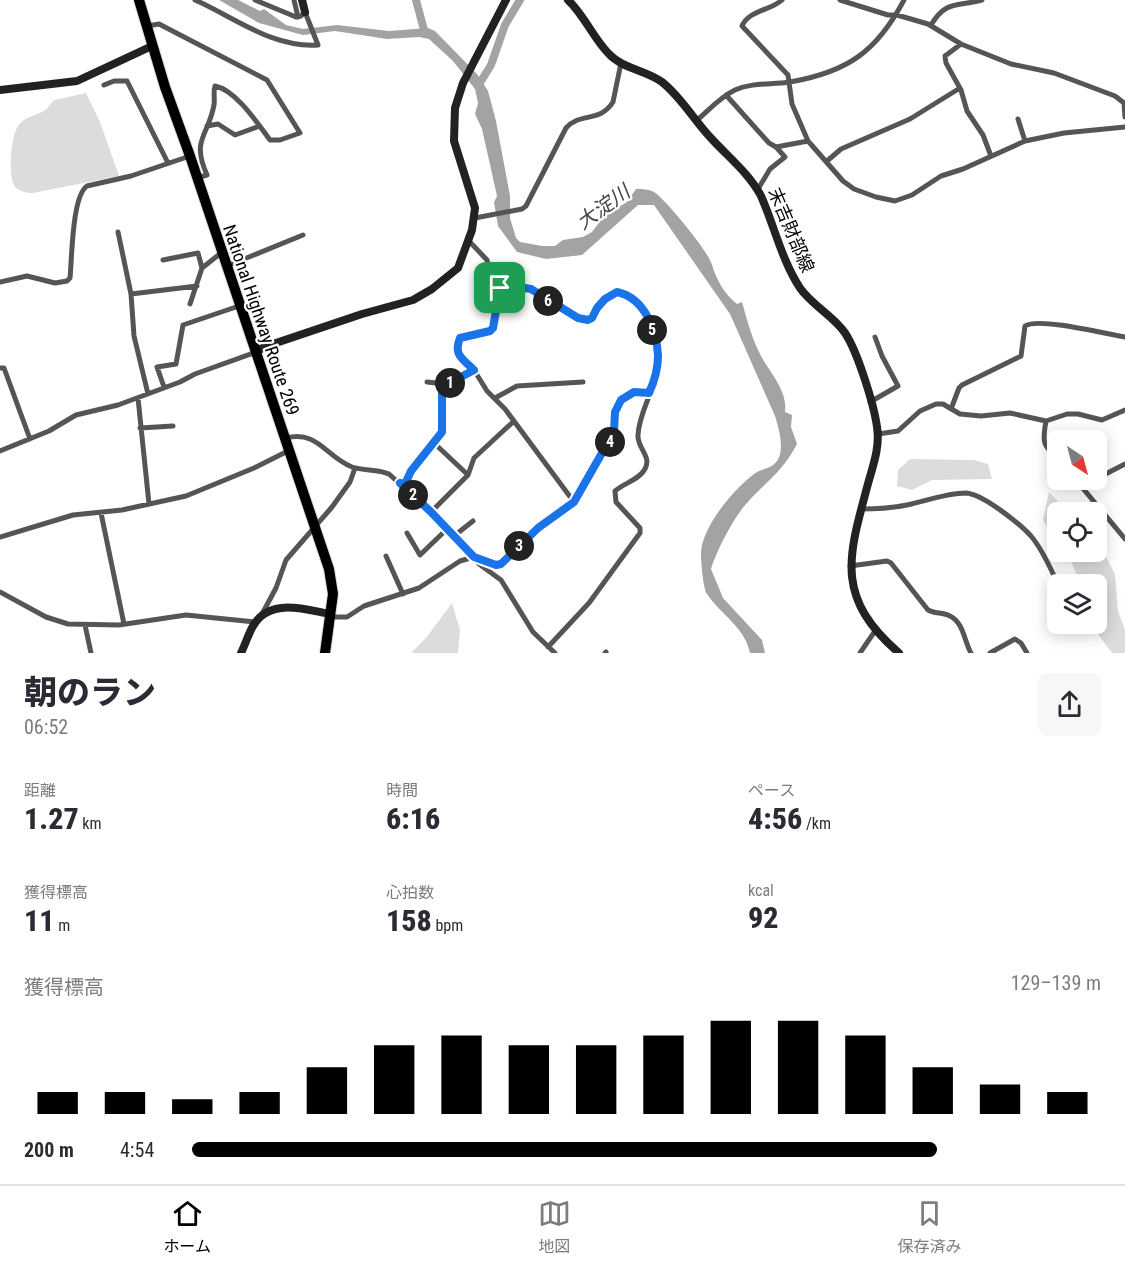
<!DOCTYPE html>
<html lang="ja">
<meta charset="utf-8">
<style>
body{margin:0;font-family:"Roboto Condensed","Noto Sans JP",sans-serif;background:#f7f7f7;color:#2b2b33;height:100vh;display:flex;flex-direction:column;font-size:22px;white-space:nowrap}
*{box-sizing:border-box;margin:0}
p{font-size:20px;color:#7c7c81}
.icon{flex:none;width:33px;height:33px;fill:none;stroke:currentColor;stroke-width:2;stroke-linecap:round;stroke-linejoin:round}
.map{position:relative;height:653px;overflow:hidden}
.side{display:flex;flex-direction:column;background:#fff;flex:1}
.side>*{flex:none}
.needle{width:39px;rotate:144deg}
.buttons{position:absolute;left:1047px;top:430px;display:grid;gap:12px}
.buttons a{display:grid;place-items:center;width:60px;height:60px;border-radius:9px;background:#fff;box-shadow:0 3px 15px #0003;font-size:30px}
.pin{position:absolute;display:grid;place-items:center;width:51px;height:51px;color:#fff;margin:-26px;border-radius:12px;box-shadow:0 3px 9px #0006}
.km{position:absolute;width:30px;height:30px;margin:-15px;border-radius:50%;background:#222;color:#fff;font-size:16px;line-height:30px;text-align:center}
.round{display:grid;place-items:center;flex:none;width:63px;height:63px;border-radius:9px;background:#f7f7f7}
.overview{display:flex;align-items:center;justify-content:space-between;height:102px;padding:0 24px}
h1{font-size:33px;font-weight:800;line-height:45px}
.figures{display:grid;grid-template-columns:repeat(3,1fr);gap:9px;height:102px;padding:6px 24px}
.figures div{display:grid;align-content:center}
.figures b{font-size:30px;font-weight:800}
.figures small{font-size:16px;font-weight:400}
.figures p{font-size:16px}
.chart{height:168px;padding:12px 24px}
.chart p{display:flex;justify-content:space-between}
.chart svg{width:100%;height:108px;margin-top:6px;stroke:#000;stroke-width:6}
ul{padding:0 24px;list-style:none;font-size:20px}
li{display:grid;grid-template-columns:96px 72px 1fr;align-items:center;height:45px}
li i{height:15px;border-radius:8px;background:#000}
.menu{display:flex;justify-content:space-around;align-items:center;height:84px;border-top:2px solid #e1e1e2;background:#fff;font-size:16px;color:#7c7c81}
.menu a{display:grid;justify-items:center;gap:3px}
.menu .current{color:#000}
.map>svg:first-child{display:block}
.green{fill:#dcdcdc}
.water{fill:#a3a3a3}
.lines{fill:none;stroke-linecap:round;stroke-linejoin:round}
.river{stroke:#a3a3a3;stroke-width:8}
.highway-casing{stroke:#dbdbdb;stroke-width:12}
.street{stroke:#555;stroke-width:5}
.secondary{stroke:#222;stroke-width:8}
.highway{stroke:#000;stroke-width:10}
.route-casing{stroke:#fff;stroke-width:12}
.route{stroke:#1a73e8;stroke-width:8}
.labels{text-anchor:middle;stroke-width:4.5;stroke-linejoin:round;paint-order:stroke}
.street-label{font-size:18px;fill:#000;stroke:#fff}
.water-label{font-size:20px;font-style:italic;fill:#444;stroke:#fff}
</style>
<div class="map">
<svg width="1125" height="653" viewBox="0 0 1125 653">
<rect width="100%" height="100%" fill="#fff"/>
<path class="green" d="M86,93L100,122L119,176L33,193C27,193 21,192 16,188C7,179 11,138 17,128C22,117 35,116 44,111C48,108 51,103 54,100Z
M910,459L974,460L988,464L992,479L932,480L912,490L897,486L898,470Z
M1049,492L1069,513H1058L1057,543L1043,520Z
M1097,544L1104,553L1115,574L1118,611L1125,630V653H1112L1090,624H1096V585H1081L1071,561L1064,552H1096Z
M452,603L460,630L458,653H411L426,638Z"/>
<path class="water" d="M219,0H238L260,11L264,9L286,25L303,29L337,25L389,31L428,28L435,31L477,74L488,91L496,121L510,196V218L516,238L520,242L542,246H555L563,240L583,237L592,232L604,216L627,202L636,189C643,189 648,189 654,192C666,200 709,252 712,265C716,279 725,295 737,304L742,302C747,320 752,339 761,356C770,373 788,391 785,412L792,415L791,427L797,444C782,473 766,481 746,504C733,519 717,550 711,569L723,598L762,640L765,653H750C745,627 721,615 707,594C703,588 701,562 701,554C701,527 736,486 757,472C764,468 771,469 777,461C785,450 779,429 775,416L730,314L654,205H638L582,255L546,259L517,252L498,226L494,202L497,196L482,129L475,114L478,103L475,89L453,61L429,39L419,37L387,39L335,31L303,35L259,23Z"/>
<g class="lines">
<path class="river" d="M416,0L424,30
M478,86L491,65L505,25L520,0"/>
<defs>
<path id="highway" d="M139,0L165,87L190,156L329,569L333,594L325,653"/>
</defs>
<use href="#highway" class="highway-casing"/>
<path class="street" d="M195,0C234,17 272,48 318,45L305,12L301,16L296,17L255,0
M294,0L298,17
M782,0C770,11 749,10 742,26L788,75L792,104L808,141L843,181L854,189L876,197L895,201L912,195L941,176L963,169L1025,141L1064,133L1125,127
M840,0L888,15H897L928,24L961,44L1011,64L1054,73L1115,96L1124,103L1125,117
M931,25C946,0 956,7 982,0
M147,26L159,24L267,80L300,133L280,140H270C258,124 236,90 215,86C213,92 215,98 214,105C208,137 191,139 207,175L196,178
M961,44L945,56L946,63L961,90L967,111L983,135L991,156
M104,85L114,81H127L168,163
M726,95L769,143L776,147L808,141
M1018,119L1025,141
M696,121C708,111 720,97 735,90C753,82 771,85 790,82C848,72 877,51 904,0
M207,126L218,124L235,135L260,126
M827,161L841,149L910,119L960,88
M758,189L770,169L785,157L776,147
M475,218L522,209L526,206L566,128C580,112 600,123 613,102L621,63
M118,232L131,294L134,336L148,394
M469,241L487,260L491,276L500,288L531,289L578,318L588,320L593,318L597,308L605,299L617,292C651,300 662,347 655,377C651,397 639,414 638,435C637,448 652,456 645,469C639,480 624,483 615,491L616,502L640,528V533L589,603L548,647
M163,260L198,253L202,268
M227,266L303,235
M0,282L27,276L55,283L67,281L70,278C72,258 72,196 87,186L131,176L190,156
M500,288L493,328L490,331L460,338L457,349L459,355L474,370L487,391L505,409L574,502
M131,294L197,286
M190,304L202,268L221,253
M0,368H4L30,439
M164,387L157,367L176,364L183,325L239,306
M442,387L474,370
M138,398L149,504
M495,398L517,386L583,382
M870,402L898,386L882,356L875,337
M951,409L959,388L962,385L1021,356L1025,326C1039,317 1106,334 1125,337
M1046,421C1043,439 1041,446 1058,457
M140,428L173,426
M878,434L898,431L920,411L936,404H943L960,414L981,416L1010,413L1046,421L1067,414H1078L1102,420L1125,410
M286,438C318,430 326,457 352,467C364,471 378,469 389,474L431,512L479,564L501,580L533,632L555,653
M434,443L468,475
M0,451L49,431L76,415L118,405L180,382L195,374L256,352
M1096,479L1125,464
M1076,480L1125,539
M400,483L405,484L411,471L442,432V387L436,383L427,382
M1082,486L1094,480
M861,509C877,509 892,508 907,505C926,501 947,493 966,493C983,494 1020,524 1031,536C1042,549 1049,565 1056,580
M431,512L468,475L474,458L514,421
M101,513L124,624
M407,533L420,555L447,529
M454,536L473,521
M0,537L73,515L122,510L186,496L254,468L288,451
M386,556L403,594
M850,566L887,561L891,563L928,610C935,614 943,612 950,616C964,623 964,641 971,653
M0,592L46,617L68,624L119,625L186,615L255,622
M262,614L276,588L286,560L332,507L350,482L355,468
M330,614L334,617H347L364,606L419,588L460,561L474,557L496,565L501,564L538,528L574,502L614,432L615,412L621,400L634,392L649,393
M85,625L91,653
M605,653L606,652
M860,653L875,631
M990,653L1015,639L1021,643L1027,653"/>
<path class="secondary" d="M302,0L305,12
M568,0C585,16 593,38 609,54C623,69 646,70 662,82C681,97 694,120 710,137C727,156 749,173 761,196C774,225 782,261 800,288C811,304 829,313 842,329C856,345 874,405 877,427C880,445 874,463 869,480C849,555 833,596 899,653
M0,90L77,81L152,46
M256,352L264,347L362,314L413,300L432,289L458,268L472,230L475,208L454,141L455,108L463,83L506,0
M241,653C246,643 249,631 255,623C272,598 307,610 330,614"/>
<use href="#highway" class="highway"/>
</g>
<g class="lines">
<defs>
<path id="route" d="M518,287L531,289L578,318L588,320L592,318L597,308L605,299L617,292C645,298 657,331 658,356C658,369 654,382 649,393L634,392L621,400L615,412L614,432L574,502L538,528L501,564L496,565L474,557L431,512L400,483L405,484L411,471L442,432V387L474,370C463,359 453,355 460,338L490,331L493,328L500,288L507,289Z"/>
</defs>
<use href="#route" class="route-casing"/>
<use href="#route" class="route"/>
</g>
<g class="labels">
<g class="street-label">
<text transform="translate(791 230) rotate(67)" y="6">末吉財部線</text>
<text transform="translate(261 320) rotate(71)" y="6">National Highway Route 269</text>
</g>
<g class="water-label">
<text transform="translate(603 207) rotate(-36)" y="7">大淀川</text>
</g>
</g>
</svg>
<div class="buttons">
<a><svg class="needle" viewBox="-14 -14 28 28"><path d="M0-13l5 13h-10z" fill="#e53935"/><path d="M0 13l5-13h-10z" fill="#7c7c81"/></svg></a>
<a><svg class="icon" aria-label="locate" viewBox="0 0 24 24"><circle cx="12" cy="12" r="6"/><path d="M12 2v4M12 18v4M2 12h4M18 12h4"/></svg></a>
<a><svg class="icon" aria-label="layers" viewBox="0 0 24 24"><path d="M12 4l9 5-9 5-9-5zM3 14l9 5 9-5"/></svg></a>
</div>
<div class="pin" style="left:500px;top:288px;background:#1e9e55"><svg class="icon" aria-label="arrive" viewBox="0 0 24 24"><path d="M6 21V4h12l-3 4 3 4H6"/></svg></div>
<b class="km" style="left:450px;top:383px">1</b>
<b class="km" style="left:413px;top:495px">2</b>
<b class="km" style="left:519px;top:546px">3</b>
<b class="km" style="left:610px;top:442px">4</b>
<b class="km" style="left:652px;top:330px">5</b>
<b class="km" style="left:548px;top:301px">6</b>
</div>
<section class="side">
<div class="overview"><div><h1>朝のラン</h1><p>06:52</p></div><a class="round"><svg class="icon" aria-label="share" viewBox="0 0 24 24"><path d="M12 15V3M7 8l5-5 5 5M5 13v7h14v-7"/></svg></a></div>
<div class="figures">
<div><p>距離</p><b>1.27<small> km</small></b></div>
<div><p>時間</p><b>6:16</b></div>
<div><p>ペース</p><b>4:56<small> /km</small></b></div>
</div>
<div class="figures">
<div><p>獲得標高</p><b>11<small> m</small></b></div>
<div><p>心拍数</p><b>158<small> bpm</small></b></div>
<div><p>kcal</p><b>92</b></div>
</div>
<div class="chart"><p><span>獲得標高</span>129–139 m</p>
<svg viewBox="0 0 160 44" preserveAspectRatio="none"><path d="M5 44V35M15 44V35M25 44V38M35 44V35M45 44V25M55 44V16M65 44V12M75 44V16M85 44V16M95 44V12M105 44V6M115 44V6M125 44V12M135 44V25M145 44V32M155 44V35"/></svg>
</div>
<ul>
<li><b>200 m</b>4:54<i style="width:82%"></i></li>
</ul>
</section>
<nav class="menu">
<a class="current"><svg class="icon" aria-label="home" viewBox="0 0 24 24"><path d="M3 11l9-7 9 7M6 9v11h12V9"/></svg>ホーム</a>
<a><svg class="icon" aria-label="map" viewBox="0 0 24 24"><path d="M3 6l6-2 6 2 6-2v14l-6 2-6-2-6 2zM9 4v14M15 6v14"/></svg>地図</a>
<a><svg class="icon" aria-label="saved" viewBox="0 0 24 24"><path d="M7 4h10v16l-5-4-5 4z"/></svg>保存済み</a>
</nav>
